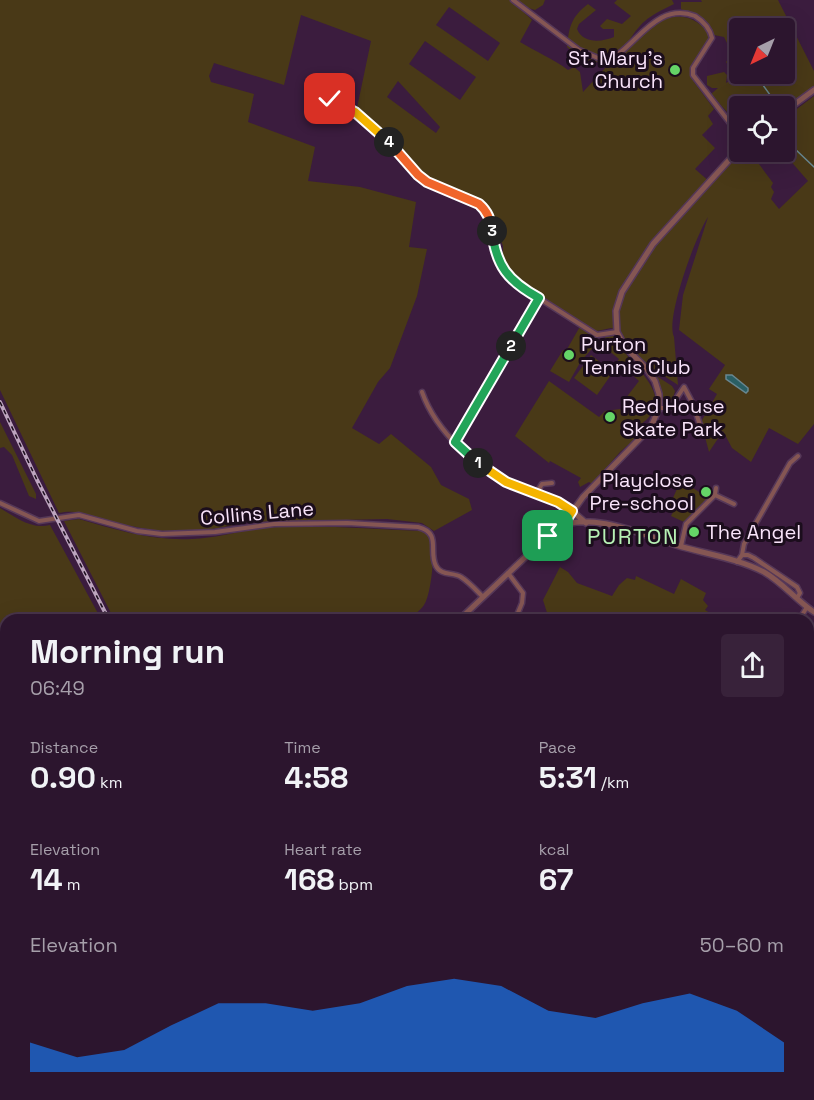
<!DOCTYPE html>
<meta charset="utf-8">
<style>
body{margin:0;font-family:"Space Grotesk",sans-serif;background:#38223a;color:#f1f3f6;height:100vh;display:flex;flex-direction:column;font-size:22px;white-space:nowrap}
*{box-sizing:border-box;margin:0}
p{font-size:20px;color:#a69faa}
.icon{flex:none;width:33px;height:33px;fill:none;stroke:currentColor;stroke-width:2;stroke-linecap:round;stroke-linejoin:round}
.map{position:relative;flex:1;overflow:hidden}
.side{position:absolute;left:0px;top:614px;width:814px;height:488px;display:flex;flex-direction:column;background:#2c152e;border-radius:18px 18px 0 0;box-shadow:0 6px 24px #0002,0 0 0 2px #48344a}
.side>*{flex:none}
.needle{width:39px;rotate:223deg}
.buttons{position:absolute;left:729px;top:18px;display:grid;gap:12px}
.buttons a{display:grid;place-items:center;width:66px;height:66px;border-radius:6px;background:#2c152e;box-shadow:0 6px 24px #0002,0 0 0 2px #48344a;font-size:30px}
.pin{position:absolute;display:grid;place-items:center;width:51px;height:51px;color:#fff;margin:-26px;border-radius:12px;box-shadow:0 3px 9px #0006}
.km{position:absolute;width:30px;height:30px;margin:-15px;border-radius:50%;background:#222;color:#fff;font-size:16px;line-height:30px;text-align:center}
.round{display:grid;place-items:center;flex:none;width:63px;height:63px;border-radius:6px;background:#38223a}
.summary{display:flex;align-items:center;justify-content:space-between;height:102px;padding:0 30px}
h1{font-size:33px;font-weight:700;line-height:45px}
.stats{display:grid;grid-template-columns:repeat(3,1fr);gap:9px;height:102px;padding:6px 30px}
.stats div{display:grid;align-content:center}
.stats b{font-size:30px;font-weight:700}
.stats small{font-size:16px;font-weight:400}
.stats p{font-size:16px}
.chart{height:168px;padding:12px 30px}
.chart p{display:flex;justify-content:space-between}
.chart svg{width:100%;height:108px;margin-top:6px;fill:#1a73e8;opacity:.7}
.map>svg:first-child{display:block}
.green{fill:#493917;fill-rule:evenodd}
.water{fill:#2a5f64;stroke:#688791;stroke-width:1.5}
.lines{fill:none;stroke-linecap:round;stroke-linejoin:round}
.stream{stroke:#688791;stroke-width:1.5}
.minor-casing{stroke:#563858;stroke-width:7}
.tertiary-casing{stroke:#563858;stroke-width:8}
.minor{stroke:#855653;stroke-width:4}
.tertiary{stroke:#855653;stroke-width:5}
.rail-casing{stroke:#bca4be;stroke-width:4}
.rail{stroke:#1b0d1c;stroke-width:1.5;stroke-dasharray:4.5;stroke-linecap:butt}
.split-1-casing{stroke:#fff;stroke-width:12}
.split-2-casing{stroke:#fff;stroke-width:12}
.split-3-casing{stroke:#fff;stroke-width:12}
.split-4-casing{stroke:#fff;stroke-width:12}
.split-5-casing{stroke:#fff;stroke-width:12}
.split-1{stroke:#f5b400;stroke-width:8}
.split-2{stroke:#22a559;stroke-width:8}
.split-3{stroke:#22a559;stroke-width:8}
.split-4{stroke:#f0652b;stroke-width:8}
.split-5{stroke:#f5b400;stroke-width:8}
.poi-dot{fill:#65d467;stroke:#1b0d1c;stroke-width:2}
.labels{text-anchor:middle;stroke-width:6;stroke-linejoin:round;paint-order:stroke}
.poi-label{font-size:20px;fill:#f9e4fa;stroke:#1b0d1c;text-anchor:start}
.street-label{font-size:20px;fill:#f9e4fa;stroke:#1b0d1c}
.quarter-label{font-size:22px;letter-spacing:1.5px;fill:#b7f1b5;stroke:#1b0d1c}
</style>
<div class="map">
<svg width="814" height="1100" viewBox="0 0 814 1100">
<rect width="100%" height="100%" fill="#3b1c3e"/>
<path class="green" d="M0,0H545L543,5L535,10L515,4L532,20L520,42C536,52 554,59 568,70L574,67L580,72L583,92L606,67L602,63L582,60L567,47C569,27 571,17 588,4L596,10L579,24L577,29C583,44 602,42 614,37V29H603L600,26L607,19L622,24L631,16L614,3L617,0H672L674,4C646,18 642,20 625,47C652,23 680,0 709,33L707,45L690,69L694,82L714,109L708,116L713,124L702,135L715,148L695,169L711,183L743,152H750L773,183L771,187L774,192L771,199L779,209L808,181L788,158L791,154L785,148V118L814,96V424L798,444L769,428L751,462L732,448L723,431L709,452L701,422L717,394L709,389L725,365L679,330L683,295L708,217C696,235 665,319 674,337L678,385C657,371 630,357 621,332L611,328L597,331L598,342L581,361L569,382L550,371L563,350L566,351L582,323L528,290L509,276L503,263V246L491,214L483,203L429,180L421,175L401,149L357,108L371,41L301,15L284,85L214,63L209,76L211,82L254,94L248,122L315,147L308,181L360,187L416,202L409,247L427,249L417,296L390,368L378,382L352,428L379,444L391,434L431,467L441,485L469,499L472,510L434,531L422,523L387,519L245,522C216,530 184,534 154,530C139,528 123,524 108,521C91,516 78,509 59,513L0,390ZM449,7L500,43L488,61L436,25ZM425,41L476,77L460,100L409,64ZM398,81L440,127L436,133L387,97Z
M701,0H778L814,71V87L785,108L740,106L739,131L734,128L737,124L736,122L711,94L718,88H712L707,85V76L724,72L727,75L726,83L735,77L726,62L732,53L724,37L714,35L702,19L681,9V2H702ZM740,28H784V74H740Z
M607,334L613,335C620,342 623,351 630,359C648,380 673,404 638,426L644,431L620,452L592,484L589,482L580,487L578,482L581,478L550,461L549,463L515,436L549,381L599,417L605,411L620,409L623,412L627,408L622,403L639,381L622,366L620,367L616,363L619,359L608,350L605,337Z
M591,355L613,372L597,395L574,378Z
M655,375L672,386L675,391L672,401L668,406L663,405L661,388Z
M0,422L36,494V499L29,496L12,455L4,447L0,448Z
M681,480L708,498L684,522L671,516L673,512L668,509Z
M0,508C15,517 32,530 50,525L101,619L6,620V903L0,902Z
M79,519C116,530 153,541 192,539C221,538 249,528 279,527C327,525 374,529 422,531C423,532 429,535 429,536C437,546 431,596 424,605C420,611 413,616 406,619H114L64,521Z
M560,567L568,572L577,583L612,596L619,585L627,578L635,580L636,576L674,594L681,579L706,593L703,600L708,606L705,610L720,619H549L543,600Z
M809,681L814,684V1055L808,1052Z
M0,956L6,960V1095H35L30,1100H0Z
M483,1095H711L758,1097V1095H768L767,1100H480Z"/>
<path class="water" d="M726,375H732L748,388V391L746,393L726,379Z"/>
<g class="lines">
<path class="stream" d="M755,74L778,106
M794,148L814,167"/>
<defs>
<path id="minor" d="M513,0L579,50L605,61C633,53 654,0 695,16C703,21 710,29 712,38L693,68V75L740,136
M329,99C358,109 383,133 402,156C408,163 413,171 420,177C436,190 460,197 479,205L487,212L497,255L504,271L512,281L597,335L617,332
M422,392C436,432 478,470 516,487C535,495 555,499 572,511
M659,408H670L684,387L693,404L700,425
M455,443L539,298
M716,488L715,495L734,504
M536,494L542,484L552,483
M0,503L39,521L79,515L137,531L162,534L215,532L274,524L347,523L418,527C442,533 428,551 436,566C441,576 453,572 461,577C469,582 476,590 483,597
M681,546L686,524L715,495
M742,555H748L754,558L797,587L800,593L797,598
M737,562L742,555L744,544L790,463L798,456
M508,573L523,593L522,603L515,620
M799,620L807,607
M808,637L814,641
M0,899L6,900
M808,1072H814
M356,1100L364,1096
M477,1100L480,1095"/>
<path id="tertiary" d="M784,112L814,90
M572,511L586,523
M563,525L583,497L651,427L659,408V394L655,381L646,368L625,347L617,332L616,311L622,292L653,244L740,148
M459,620L556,528C589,510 644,535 676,545C705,554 737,558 764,572C783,583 796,600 814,612
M37,1100L42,1095"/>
</defs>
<use href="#minor" class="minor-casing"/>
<use href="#tertiary" class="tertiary-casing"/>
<use href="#minor" class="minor"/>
<use href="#tertiary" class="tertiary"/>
<defs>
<path id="rail" d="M0,402L37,480L109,620
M377,1095L380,1100"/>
</defs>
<use href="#rail" class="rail-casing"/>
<use href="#rail" class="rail"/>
</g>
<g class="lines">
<defs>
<path id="split-1" d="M478,463L506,482L558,502L572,511L563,525L548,536"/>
<path id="split-2" d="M478,463L455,442L511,346"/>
<path id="split-3" d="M492,231C496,266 508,281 539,298L511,346"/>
<path id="split-4" d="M389,142L418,175L427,182L479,204C488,212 490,219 492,231"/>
<path id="split-5" d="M330,99L355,112L389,142"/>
</defs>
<use href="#split-1" class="split-1-casing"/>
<use href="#split-2" class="split-2-casing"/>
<use href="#split-3" class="split-3-casing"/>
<use href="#split-4" class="split-4-casing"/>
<use href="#split-5" class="split-5-casing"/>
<use href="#split-1" class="split-1"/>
<use href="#split-2" class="split-2"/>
<use href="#split-3" class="split-3"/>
<use href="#split-4" class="split-4"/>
<use href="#split-5" class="split-5"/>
</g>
<g class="poi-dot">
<circle cx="675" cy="70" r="6"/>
<circle cx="569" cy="355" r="6"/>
<circle cx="610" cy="417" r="6"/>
<circle cx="706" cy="492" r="6"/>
<circle cx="694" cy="532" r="6"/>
</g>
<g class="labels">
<g class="poi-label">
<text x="663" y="65" text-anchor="end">St. Mary's<tspan x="663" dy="23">Church</tspan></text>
<text x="581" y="351">Purton<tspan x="581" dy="23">Tennis Club</tspan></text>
<text x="622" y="413">Red House<tspan x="622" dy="23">Skate Park</tspan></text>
<text x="694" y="487" text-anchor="end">Playclose<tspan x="694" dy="23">Pre-school</tspan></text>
<text x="706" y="539">The Angel</text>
</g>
<g class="street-label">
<text transform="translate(257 513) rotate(-5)" y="7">Collins Lane</text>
</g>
<g class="quarter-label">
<text x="633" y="544">PURTON</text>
</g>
</g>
</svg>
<div class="buttons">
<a><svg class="needle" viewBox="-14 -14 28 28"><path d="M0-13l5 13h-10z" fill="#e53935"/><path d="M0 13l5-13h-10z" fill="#a69faa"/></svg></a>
<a><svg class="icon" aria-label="locate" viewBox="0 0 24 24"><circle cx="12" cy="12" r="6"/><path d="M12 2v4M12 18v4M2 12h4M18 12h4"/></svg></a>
</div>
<div class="pin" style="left:548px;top:536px;background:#1e9e55"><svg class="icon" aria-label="arrive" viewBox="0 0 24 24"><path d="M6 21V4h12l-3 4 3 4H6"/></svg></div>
<div class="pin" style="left:330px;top:99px;background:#d93025"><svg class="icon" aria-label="check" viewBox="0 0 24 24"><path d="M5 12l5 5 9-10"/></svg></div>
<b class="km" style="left:478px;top:463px">1</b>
<b class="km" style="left:511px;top:346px">2</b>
<b class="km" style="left:492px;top:231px">3</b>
<b class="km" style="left:389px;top:142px">4</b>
<section class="side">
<div class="summary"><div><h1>Morning run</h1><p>06:49</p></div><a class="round"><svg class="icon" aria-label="share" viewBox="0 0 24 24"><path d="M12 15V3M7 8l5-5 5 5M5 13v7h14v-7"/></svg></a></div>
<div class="stats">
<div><p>Distance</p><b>0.90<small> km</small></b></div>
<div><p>Time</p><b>4:58</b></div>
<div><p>Pace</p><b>5:31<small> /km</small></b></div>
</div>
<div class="stats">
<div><p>Elevation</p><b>14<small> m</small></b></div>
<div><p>Heart rate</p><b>168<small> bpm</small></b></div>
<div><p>kcal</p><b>67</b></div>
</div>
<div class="chart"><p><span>Elevation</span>50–60 m</p>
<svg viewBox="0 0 160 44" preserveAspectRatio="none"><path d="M0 44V32L10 38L20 35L30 25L40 16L50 16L60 19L70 16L80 9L90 6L100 9L110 19L120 22L130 16L140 12L150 19L160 32V44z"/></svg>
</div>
</section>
</div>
